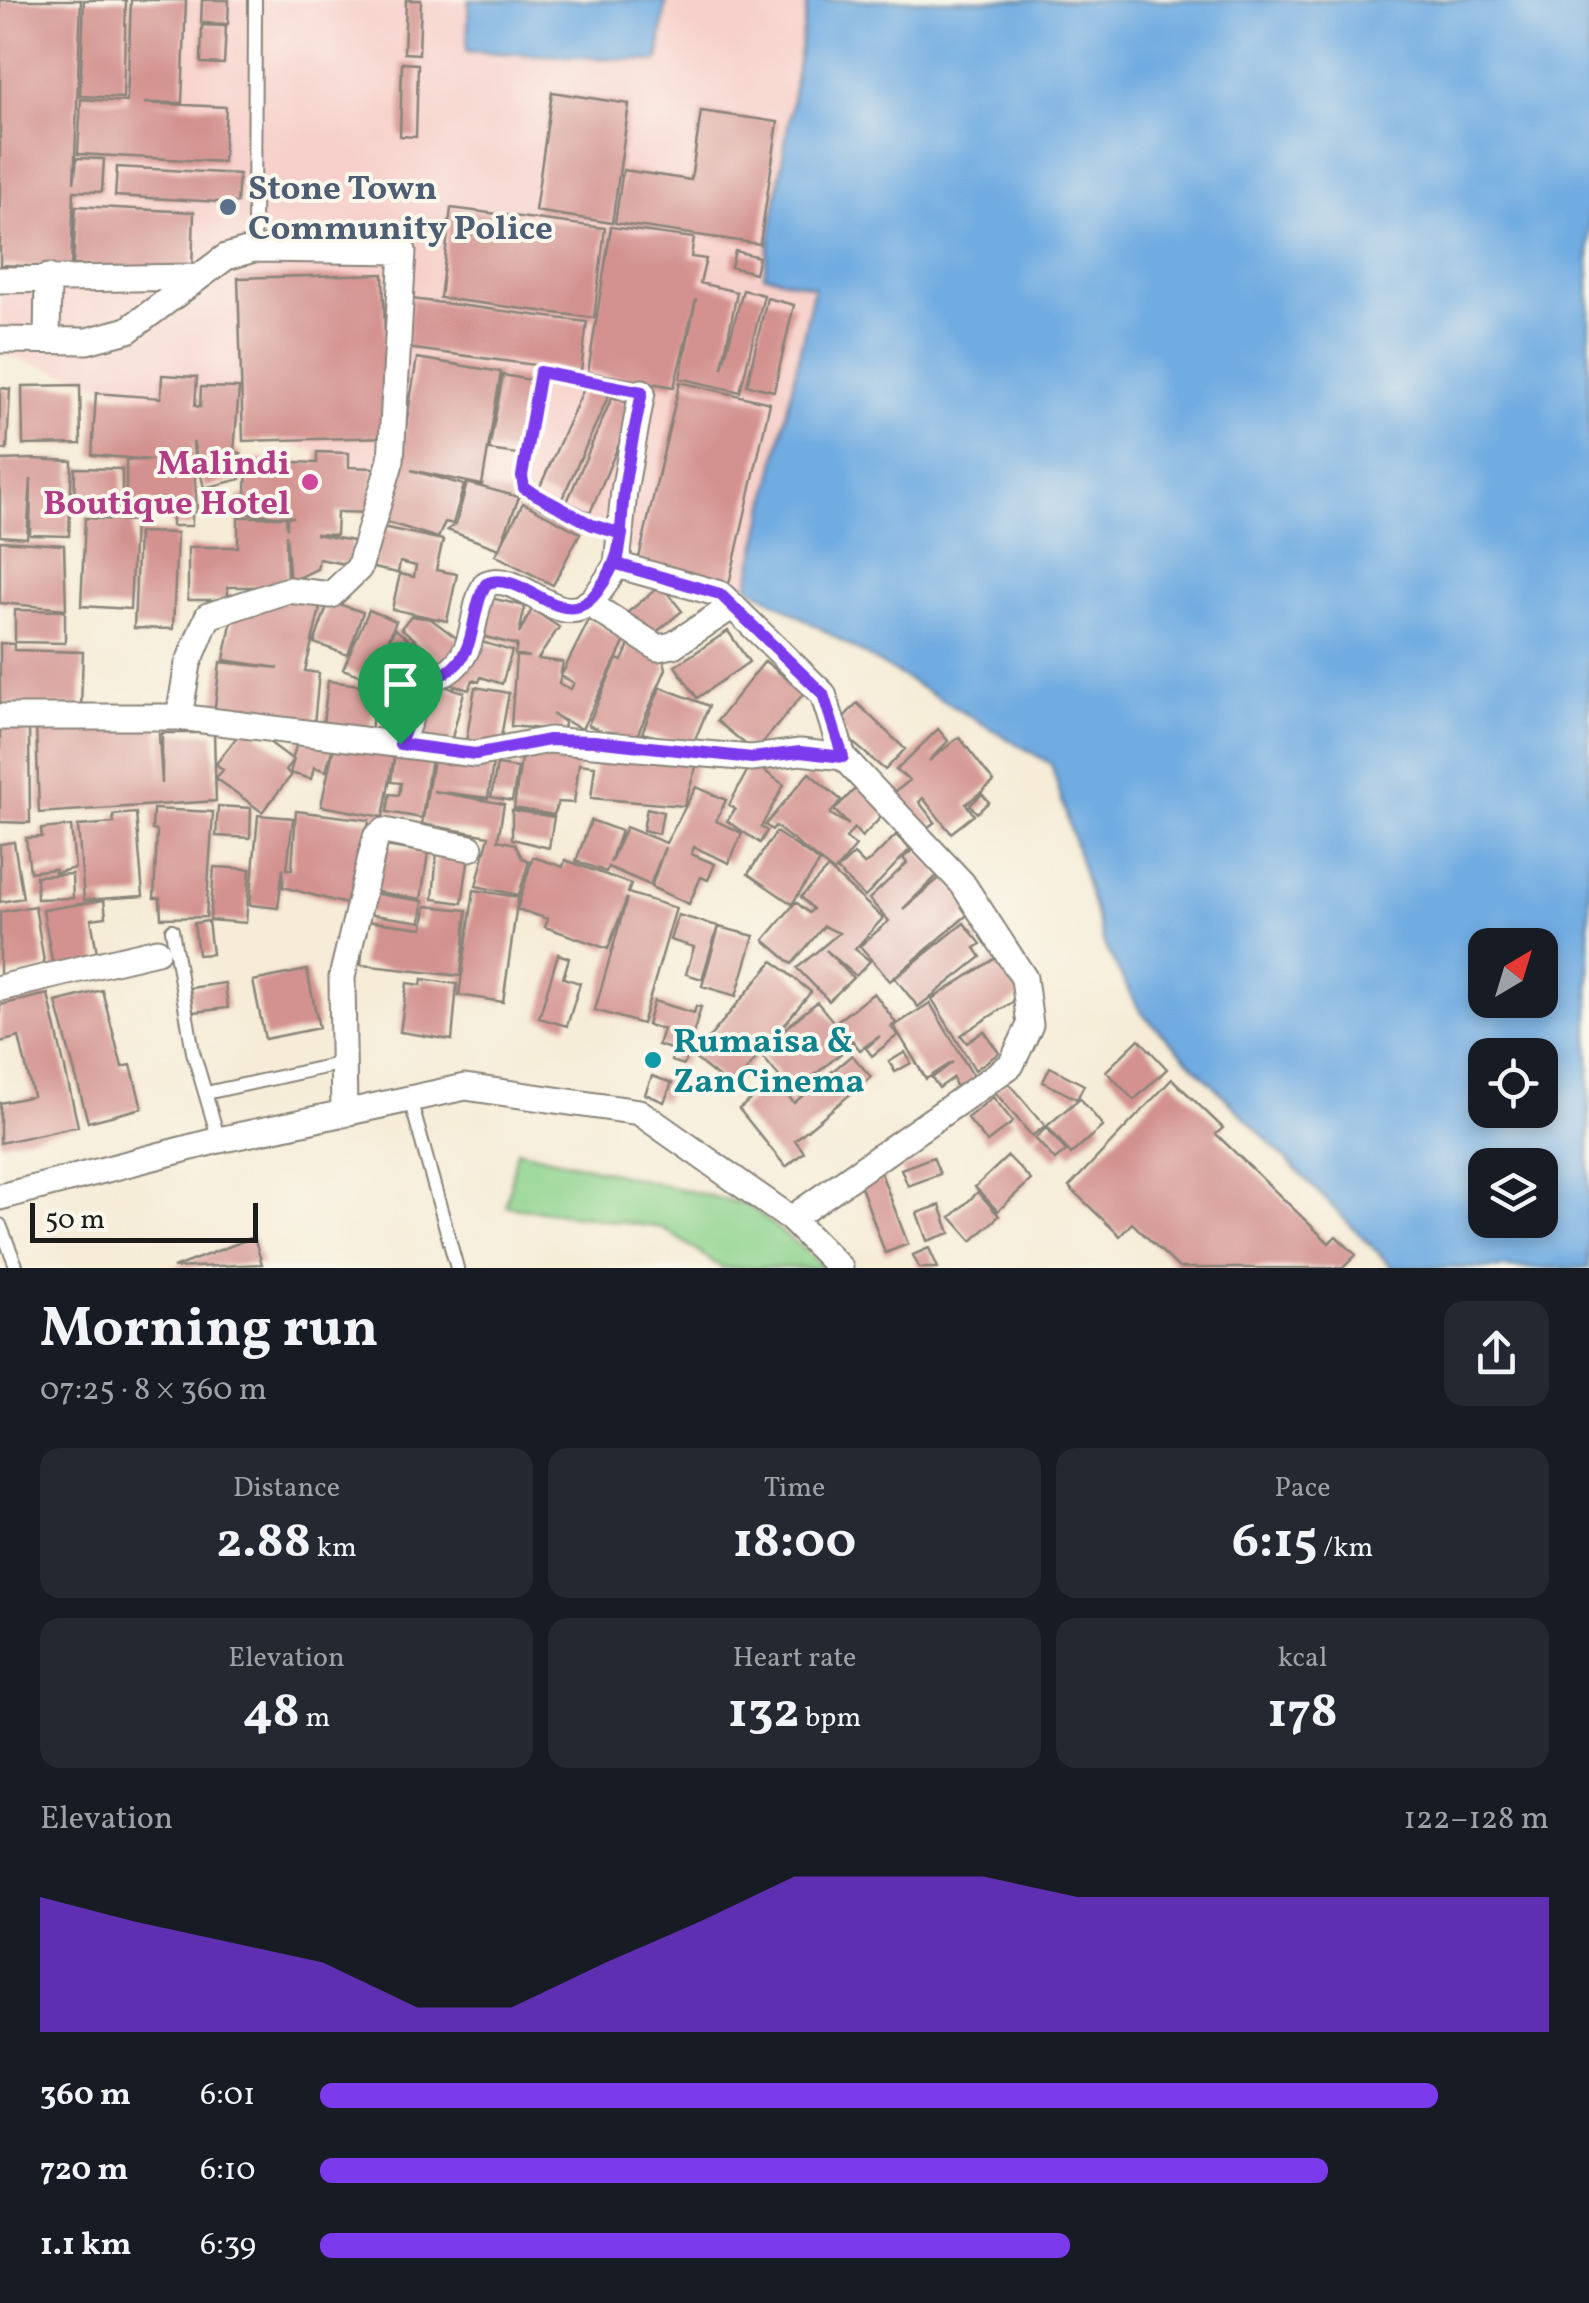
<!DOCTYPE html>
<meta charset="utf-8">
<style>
body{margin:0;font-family:Vollkorn,serif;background:#242831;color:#f1f3f6;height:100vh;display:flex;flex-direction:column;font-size:38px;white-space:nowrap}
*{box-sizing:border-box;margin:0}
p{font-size:32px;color:#9ea1a6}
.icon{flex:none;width:55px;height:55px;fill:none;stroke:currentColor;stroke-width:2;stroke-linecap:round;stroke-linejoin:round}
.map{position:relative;height:1268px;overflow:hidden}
.drawer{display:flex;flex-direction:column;background:#171b24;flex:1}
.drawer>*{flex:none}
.needle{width:65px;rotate:38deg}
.tools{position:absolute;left:1468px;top:928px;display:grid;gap:20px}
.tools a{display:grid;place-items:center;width:90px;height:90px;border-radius:20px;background:#171b24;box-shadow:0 5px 15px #0003;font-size:50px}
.scale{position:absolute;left:30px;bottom:25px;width:228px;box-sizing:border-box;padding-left:10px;border:5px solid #1c1c1c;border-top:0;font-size:28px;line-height:35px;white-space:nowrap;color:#1c1c1c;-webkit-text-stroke:8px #fbf7ec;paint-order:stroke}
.pin{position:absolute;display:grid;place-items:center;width:85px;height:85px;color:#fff;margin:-102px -42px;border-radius:50% 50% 50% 0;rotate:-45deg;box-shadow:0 0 10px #0007}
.pin .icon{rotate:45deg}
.round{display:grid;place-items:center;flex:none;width:105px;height:105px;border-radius:20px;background:#242831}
.summary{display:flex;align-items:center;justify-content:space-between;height:170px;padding:0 40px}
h1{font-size:55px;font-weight:700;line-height:75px}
.metrics{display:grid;grid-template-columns:repeat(3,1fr);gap:15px;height:170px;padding:10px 40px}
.metrics div{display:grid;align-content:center;border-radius:20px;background:#242831;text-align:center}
.metrics b{font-size:50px;font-weight:700}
.metrics small{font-size:28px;font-weight:400}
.metrics p{font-size:28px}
.chart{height:280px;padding:20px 40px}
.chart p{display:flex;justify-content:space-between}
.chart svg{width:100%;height:180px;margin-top:10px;fill:#7c3aed;opacity:.7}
ul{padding:0 40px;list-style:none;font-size:32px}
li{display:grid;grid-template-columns:160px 120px 1fr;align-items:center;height:75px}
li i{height:25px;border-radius:12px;background:#7c3aed}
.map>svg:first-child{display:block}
.built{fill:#f7d0cb}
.green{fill:#8ed38d;stroke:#557854;stroke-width:2.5}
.water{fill:#70abe1;stroke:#46647e;stroke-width:2.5;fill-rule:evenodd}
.building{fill:#d3928f}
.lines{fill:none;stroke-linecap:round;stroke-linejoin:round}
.service-casing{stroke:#89847a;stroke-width:16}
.minor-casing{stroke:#89847a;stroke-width:29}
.service{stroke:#fff;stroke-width:12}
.minor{stroke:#fff;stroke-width:25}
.route-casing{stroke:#fff;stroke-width:20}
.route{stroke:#7c3aed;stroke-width:12}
.service-dot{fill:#5c6f8a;stroke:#fbf7ec;stroke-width:4}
.hotel-dot{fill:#d1479c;stroke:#fbf7ec;stroke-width:4}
.culture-dot{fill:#0f9aa8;stroke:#fbf7ec;stroke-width:4}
.labels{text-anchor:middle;stroke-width:8;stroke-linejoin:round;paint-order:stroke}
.service-label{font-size:35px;font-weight:bold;fill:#4e5e75;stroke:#fbf7ec;text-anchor:start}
.hotel-label{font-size:35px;font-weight:bold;fill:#b23c85;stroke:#fbf7ec;text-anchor:end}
.culture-label{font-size:35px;font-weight:bold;fill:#0d838f;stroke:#fbf7ec;text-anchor:start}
</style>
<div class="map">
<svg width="1589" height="1268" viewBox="0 0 1589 1268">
<rect width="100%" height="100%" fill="#fbf7ec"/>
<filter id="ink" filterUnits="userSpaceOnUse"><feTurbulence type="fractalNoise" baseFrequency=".01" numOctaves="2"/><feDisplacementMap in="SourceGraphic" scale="20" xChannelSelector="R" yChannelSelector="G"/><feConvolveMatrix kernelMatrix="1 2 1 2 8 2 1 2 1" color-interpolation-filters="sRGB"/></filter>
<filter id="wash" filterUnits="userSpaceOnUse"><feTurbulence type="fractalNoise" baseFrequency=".0048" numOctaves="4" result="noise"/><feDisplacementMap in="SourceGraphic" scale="40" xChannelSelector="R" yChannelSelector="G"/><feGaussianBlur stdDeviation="2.25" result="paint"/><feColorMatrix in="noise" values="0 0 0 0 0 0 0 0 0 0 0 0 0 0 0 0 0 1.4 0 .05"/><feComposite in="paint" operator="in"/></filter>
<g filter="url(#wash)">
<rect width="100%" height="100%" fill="#f6ecd7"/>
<path class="built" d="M0,0H469L467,51L658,61L666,0H808L764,274L814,286L748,586L0,353Z"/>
<path class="green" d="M517,1150L748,1205L827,1268H722L663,1228L506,1206Z"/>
<path class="water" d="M469,0H666L658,61L467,51Z
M808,0H1589V1268H1393L1140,1011L1105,946L1051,764L748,586L814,287L764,275ZM1485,945H1540V1000H1485ZM1485,1055H1540V1110H1485ZM1485,1165H1540V1220H1485Z"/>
<g id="blocks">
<path class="building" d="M0,0H81L74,183L77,158L104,159L102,192L74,191L71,268L0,265Z
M84,0H126L123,98L80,96Z
M131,0H186L182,103H144L226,107L223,162L78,154L81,99L127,102Z
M202,0H229L228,24L201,23Z
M406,0H421L419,54L404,53Z
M202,25L226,26L224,64L201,63Z
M402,63L418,64L416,137L400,136Z
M552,92L629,104L612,223L535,211Z
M701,111L778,122L760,244L615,223L623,170L691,180Z
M117,167L239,174L237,203L115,196Z
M76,206L194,212L192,271L73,265Z
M451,208L605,228L594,318L440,298Z
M611,227L694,238L691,257L706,259L700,283L737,292L722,368L743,290L764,295L740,392L680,378L696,299L674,387L588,372Z
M735,251L759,257L755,273L731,267Z
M383,274L388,437L243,441L238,278Z
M767,298L794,305L774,391L747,385Z
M412,299L587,322L581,371L406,348Z
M417,358L501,372L482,485L411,470L464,485L453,524L445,522L438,538L380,520L399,468Z
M162,375L197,377L195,406L200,407L201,387L239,388L234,452L241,453V479L204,488L193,441L197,512H192V526H172V517H155V503H126V460H152L92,455L96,393L161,398Z
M503,375L536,381L523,455L489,450Z
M680,382L770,403L729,584L638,562Z
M586,384L609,395L561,501L538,491Z
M80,385L81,444L23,445L22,386Z
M0,388L10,389L7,450L0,449Z
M612,397L635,406L590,513L567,502Z
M317,452L349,453V467L374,468L372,513L337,512L336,535L315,534L353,541L350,565L319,559L317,569L290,582L286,534L287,587H228V600H188V547H238V517H286L287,529V517H294L239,513V496H246L247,460L317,463Z
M33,459L72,461L69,536L30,535L31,479L27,538L0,536V460Z
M75,468L122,469V509L74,508Z
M467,483L519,497L499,549L523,503L580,533L553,585L495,555L499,549L447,530L456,524Z
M85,518L134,521L130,609L81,606Z
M382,527L443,540L436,570L457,574L447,621L392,609L400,574L414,577L416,566L400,562L398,573L373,568Z
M138,532L177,533L173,629L134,628Z
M0,541L64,545L66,609L0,603Z
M661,585L682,611L648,639L627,613Z
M283,593L322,600L305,671L319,673L314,725L214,715L220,662L279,668L224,660L233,613Z
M486,597L525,606L519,634L532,609L559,627L538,659L563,662L559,684L571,689L574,683L561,676L589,620L625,641L582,729L552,714L564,722L563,731L511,726L516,656L529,657L515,654L517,645L481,636Z
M329,601L363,612L348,655L314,643Z
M15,610L65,611V643L15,642Z
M369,610L396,621L388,641L395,629L429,654L399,712L378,705L382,673L364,669L361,676L343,669Z
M411,616L431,619L463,643L445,665L401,628Z
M728,631L749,662L697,698L675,666Z
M475,640L512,651L502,684L481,677L479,682L473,680L469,690L452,685Z
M0,643L14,644V650L83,652L81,707L0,704Z
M629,645L664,661L666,669L633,745L588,725L617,659L622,661Z
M765,661L804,693L755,752L717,721Z
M362,676L377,677L371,731L323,724L328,681L360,685Z
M426,681L464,692L449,749L411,738Z
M475,687L509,693L499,748L466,742Z
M660,687L709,706L694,742L687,739L685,744L642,733Z
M857,703L905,749L885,770L835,727Z
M158,719L162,784V733H214L216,801L39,813L36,723Z
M246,725L292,759L299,737L333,747L326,771L314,767L311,779L290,773L294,759L286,770L291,776L262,812L216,778L223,770L216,764Z
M0,726H29L30,823L0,822Z
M938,729L948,741L929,761L959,737L994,782L966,804L974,815L951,833L923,798L919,802L935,822L924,830L894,793L910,780L896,770Z
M334,746L394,756L383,817L321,806Z
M532,750L700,754L684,806L591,798L595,766L579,764L574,803L558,802L554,815L514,808L521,759Z
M395,753L431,758L422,818L387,812L390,794L399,795L401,783L391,782Z
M434,754L493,763L488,798L433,791L504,804L498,840L515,844L522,858L529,861L519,895L476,886L489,836L422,824Z
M752,762L784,785L761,827L767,831L760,843L727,821L735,809L729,805Z
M497,765L518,768L512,801L491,797Z
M809,773L841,800L830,814L849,825L834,810L860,784L888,810L862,837L854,828L846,838L856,846L834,872L775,826L772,830L765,825Z
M696,787L726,800L716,821L742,833L729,863L694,847L691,854L715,864L708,880L701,877L689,904L651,887L665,847L650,885L608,867L606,872L576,861L591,820L621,831L610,863L626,827L666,843Z
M982,794L989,802L977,813L970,805Z
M218,806L251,808L250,838L216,836Z
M647,808L663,812L659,834L643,830Z
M153,809L213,812L206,917L161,918L160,898H154L157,831L152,830Z
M512,810L554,817L549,848L512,839Z
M296,811L369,820L357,907L283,887V868L278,908L250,905L258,815L293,818L287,869H292Z
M136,813L143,896L84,900L78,826L114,823L113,815Z
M71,826L75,868L55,873V869L30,872L26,838L42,837L41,829Z
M776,832L820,862L792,904L748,874Z
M896,835L910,849L865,897L837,870L854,854L864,864L871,860Z
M14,842L23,898L0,902V844Z
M379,845L428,853L421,899L372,891Z
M916,847L940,873L903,909L943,875L973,910L890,981L860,946L889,921L869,899L907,863L903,858Z
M437,851L469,856L462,903L433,899Z
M533,857L563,867L565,860L631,884L628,893L676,908L642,1024L595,1010L627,898L608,949L545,927L548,919L517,909Z
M214,867L250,869L246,923L210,920Z
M828,868L883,918L855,949L870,961L856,976L826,950L853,978L829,1001L797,968L839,933L824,926L792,964L764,940L796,902L809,913L813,909L801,897Z
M72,874L73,898L37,899L36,876Z
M474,890L518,897L503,1002L459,995Z
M370,893L423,901L421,922L367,914Z
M104,900L106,917L91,919L99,964L54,972L43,910Z
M35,906L45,968L0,976V912Z
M426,906L467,910L461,976L361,965L365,921L423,928Z
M678,915L718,926L702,979L686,974L694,947L670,940Z
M208,921L212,954L198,955L194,923Z
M964,923L981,944L975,948L981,957L918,1007L895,978Z
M719,927L754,936L736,996L702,986Z
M558,954L569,958L563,978L580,983L567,1026L539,1018Z
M999,956L1025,994L961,1035L967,1043L984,1031L999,1053L975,1070L932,999Z
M773,961L811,992L732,1088L693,1057Z
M307,970L319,1028L265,1039L253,981Z
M422,979L457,984L452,1040L400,1032L407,983L421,985Z
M225,983L228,1008L193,1012L190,988Z
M102,990L122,1067L131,1065L142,1108L88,1122L56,1002Z
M874,993L896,1023L891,1027L898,1035L872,1056L866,1048L880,1036L860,1050L837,1021Z
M48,994L78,1126L0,1143V1103L33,1096L19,1037L0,1042V1005Z
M654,1001L694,1013L696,1006L701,1007L684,1065L671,1061L674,1050L658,1045L663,1029L647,1025Z
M817,1002L852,1044L793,1093L762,1056L782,1040L777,1035Z
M930,1003L975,1079L958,1092L953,1078L939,1088L932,1078L953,1062L926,1079L894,1026Z
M1139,1039L1167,1069L1134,1100L1106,1071Z
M905,1052L911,1063L895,1072L889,1062Z
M852,1055L871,1077L795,1140L804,1152L786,1167L739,1109L775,1080L794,1103Z
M1050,1067L1084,1085L1077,1099L1043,1082Z
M652,1076L672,1083L664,1102L645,1094Z
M1172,1079L1223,1128L1216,1134L1329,1243L1336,1236L1356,1255L1343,1268H1179L1132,1223L1120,1236L1069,1187Z
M1007,1081L1045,1126L1032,1136L994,1091Z
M993,1097L1013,1122L987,1142L967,1118Z
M1080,1098L1103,1126L1071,1154L1047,1126Z
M1046,1128L1066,1151L1055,1160L1035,1138Z
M1008,1156L1031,1180L998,1211L975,1187Z
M933,1157L940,1174L908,1186L901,1169Z
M881,1173L908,1244L885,1253L859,1181Z
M978,1192L999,1216L972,1241L951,1217Z
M940,1205L950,1233L927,1241L917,1213Z
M254,1237L262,1264L173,1268Z
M929,1248L938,1268H919L913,1255Z"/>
</g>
</g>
<g filter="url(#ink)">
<use href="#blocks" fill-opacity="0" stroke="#89847a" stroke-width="2.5"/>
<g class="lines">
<defs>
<path id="service" d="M254,249L255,0
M622,534C589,524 552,510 524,488L522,476L540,372L642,392
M172,930L193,1052L219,1140
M206,1093L343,1063
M410,1099L457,1268
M0,1225L17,1268"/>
<path id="minor" d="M0,280L198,277
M0,340L87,341L128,330L226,257L254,249L403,251L391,460L359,568L331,595L288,590L208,616L188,664L179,717
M47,340L48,277
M642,392L624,491L617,565L720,594L823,694L843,757
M588,603L658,648L673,645L733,606
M0,717H179L475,754L549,740L751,758L800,752L843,757L962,883L1024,978L1030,1025L1011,1065L791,1219
M400,744L424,680C431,676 439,676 447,672C479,652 469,612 486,584C518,569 556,629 589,603C600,594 609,576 617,565
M0,988L157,951
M344,1114L342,977L376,837L384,831L470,848
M0,1197L219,1140L465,1087L639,1112L791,1219L840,1268"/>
</defs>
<use href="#service" class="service-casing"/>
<use href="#minor" class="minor-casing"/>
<use href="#service" class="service"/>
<use href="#minor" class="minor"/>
</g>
</g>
<g class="lines" filter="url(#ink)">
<defs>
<path id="route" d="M400,744L475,754L549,740L594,741L752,758L800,752L843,757L823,694L720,594L617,564L622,534L592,525L524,488L522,476L540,372L642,392C636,424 628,458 624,491C619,536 626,553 597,592C586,606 575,611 557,605C536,598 508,573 486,584C469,612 479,652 447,672C440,676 431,676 424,680L400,744"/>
</defs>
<use href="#route" class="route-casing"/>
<use href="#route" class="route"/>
</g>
<circle class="service-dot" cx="228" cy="207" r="10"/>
<circle class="hotel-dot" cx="310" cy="482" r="10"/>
<circle class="culture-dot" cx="653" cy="1060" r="10"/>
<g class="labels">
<g class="service-label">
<text x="248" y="199">Stone Town<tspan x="248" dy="40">Community Police</tspan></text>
</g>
<g class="hotel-label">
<text x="290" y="474">Malindi<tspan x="290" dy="40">Boutique Hotel</tspan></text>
</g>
<g class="culture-label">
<text x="673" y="1052">Rumaisa &amp;<tspan x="673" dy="40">ZanCinema</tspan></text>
</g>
</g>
</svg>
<div class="tools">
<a><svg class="needle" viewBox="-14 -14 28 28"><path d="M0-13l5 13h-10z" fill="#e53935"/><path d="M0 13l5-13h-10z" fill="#9ea1a6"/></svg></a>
<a><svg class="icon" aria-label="locate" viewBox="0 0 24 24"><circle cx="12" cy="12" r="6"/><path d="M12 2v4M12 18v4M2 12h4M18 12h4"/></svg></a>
<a><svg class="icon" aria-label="layers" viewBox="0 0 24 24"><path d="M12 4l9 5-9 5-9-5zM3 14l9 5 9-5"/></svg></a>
</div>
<div class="scale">50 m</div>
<div class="pin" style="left:400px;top:744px;background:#1e9e55"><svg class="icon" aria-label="arrive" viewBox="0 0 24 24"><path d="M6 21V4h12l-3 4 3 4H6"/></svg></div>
</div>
<section class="drawer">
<div class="summary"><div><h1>Morning run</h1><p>07:25 · 8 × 360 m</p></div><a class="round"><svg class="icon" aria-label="share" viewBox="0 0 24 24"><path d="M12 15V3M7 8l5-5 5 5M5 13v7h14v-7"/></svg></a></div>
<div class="metrics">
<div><p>Distance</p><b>2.88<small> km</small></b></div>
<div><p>Time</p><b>18:00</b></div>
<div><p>Pace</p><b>6:15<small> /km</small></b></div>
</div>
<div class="metrics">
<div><p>Elevation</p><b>48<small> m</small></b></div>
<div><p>Heart rate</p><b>132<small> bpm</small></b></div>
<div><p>kcal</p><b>178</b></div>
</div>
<div class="chart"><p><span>Elevation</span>122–128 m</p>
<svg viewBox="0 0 160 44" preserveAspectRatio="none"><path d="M0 44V11L10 17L20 22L30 27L40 38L50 38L60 27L70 17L80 6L90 6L100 6L110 11L120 11L130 11L140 11L150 11L160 11V44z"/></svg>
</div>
<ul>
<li><b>360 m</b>6:01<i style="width:91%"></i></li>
<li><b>720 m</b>6:10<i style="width:82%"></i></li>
<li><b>1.1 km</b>6:39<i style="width:61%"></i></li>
</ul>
</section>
